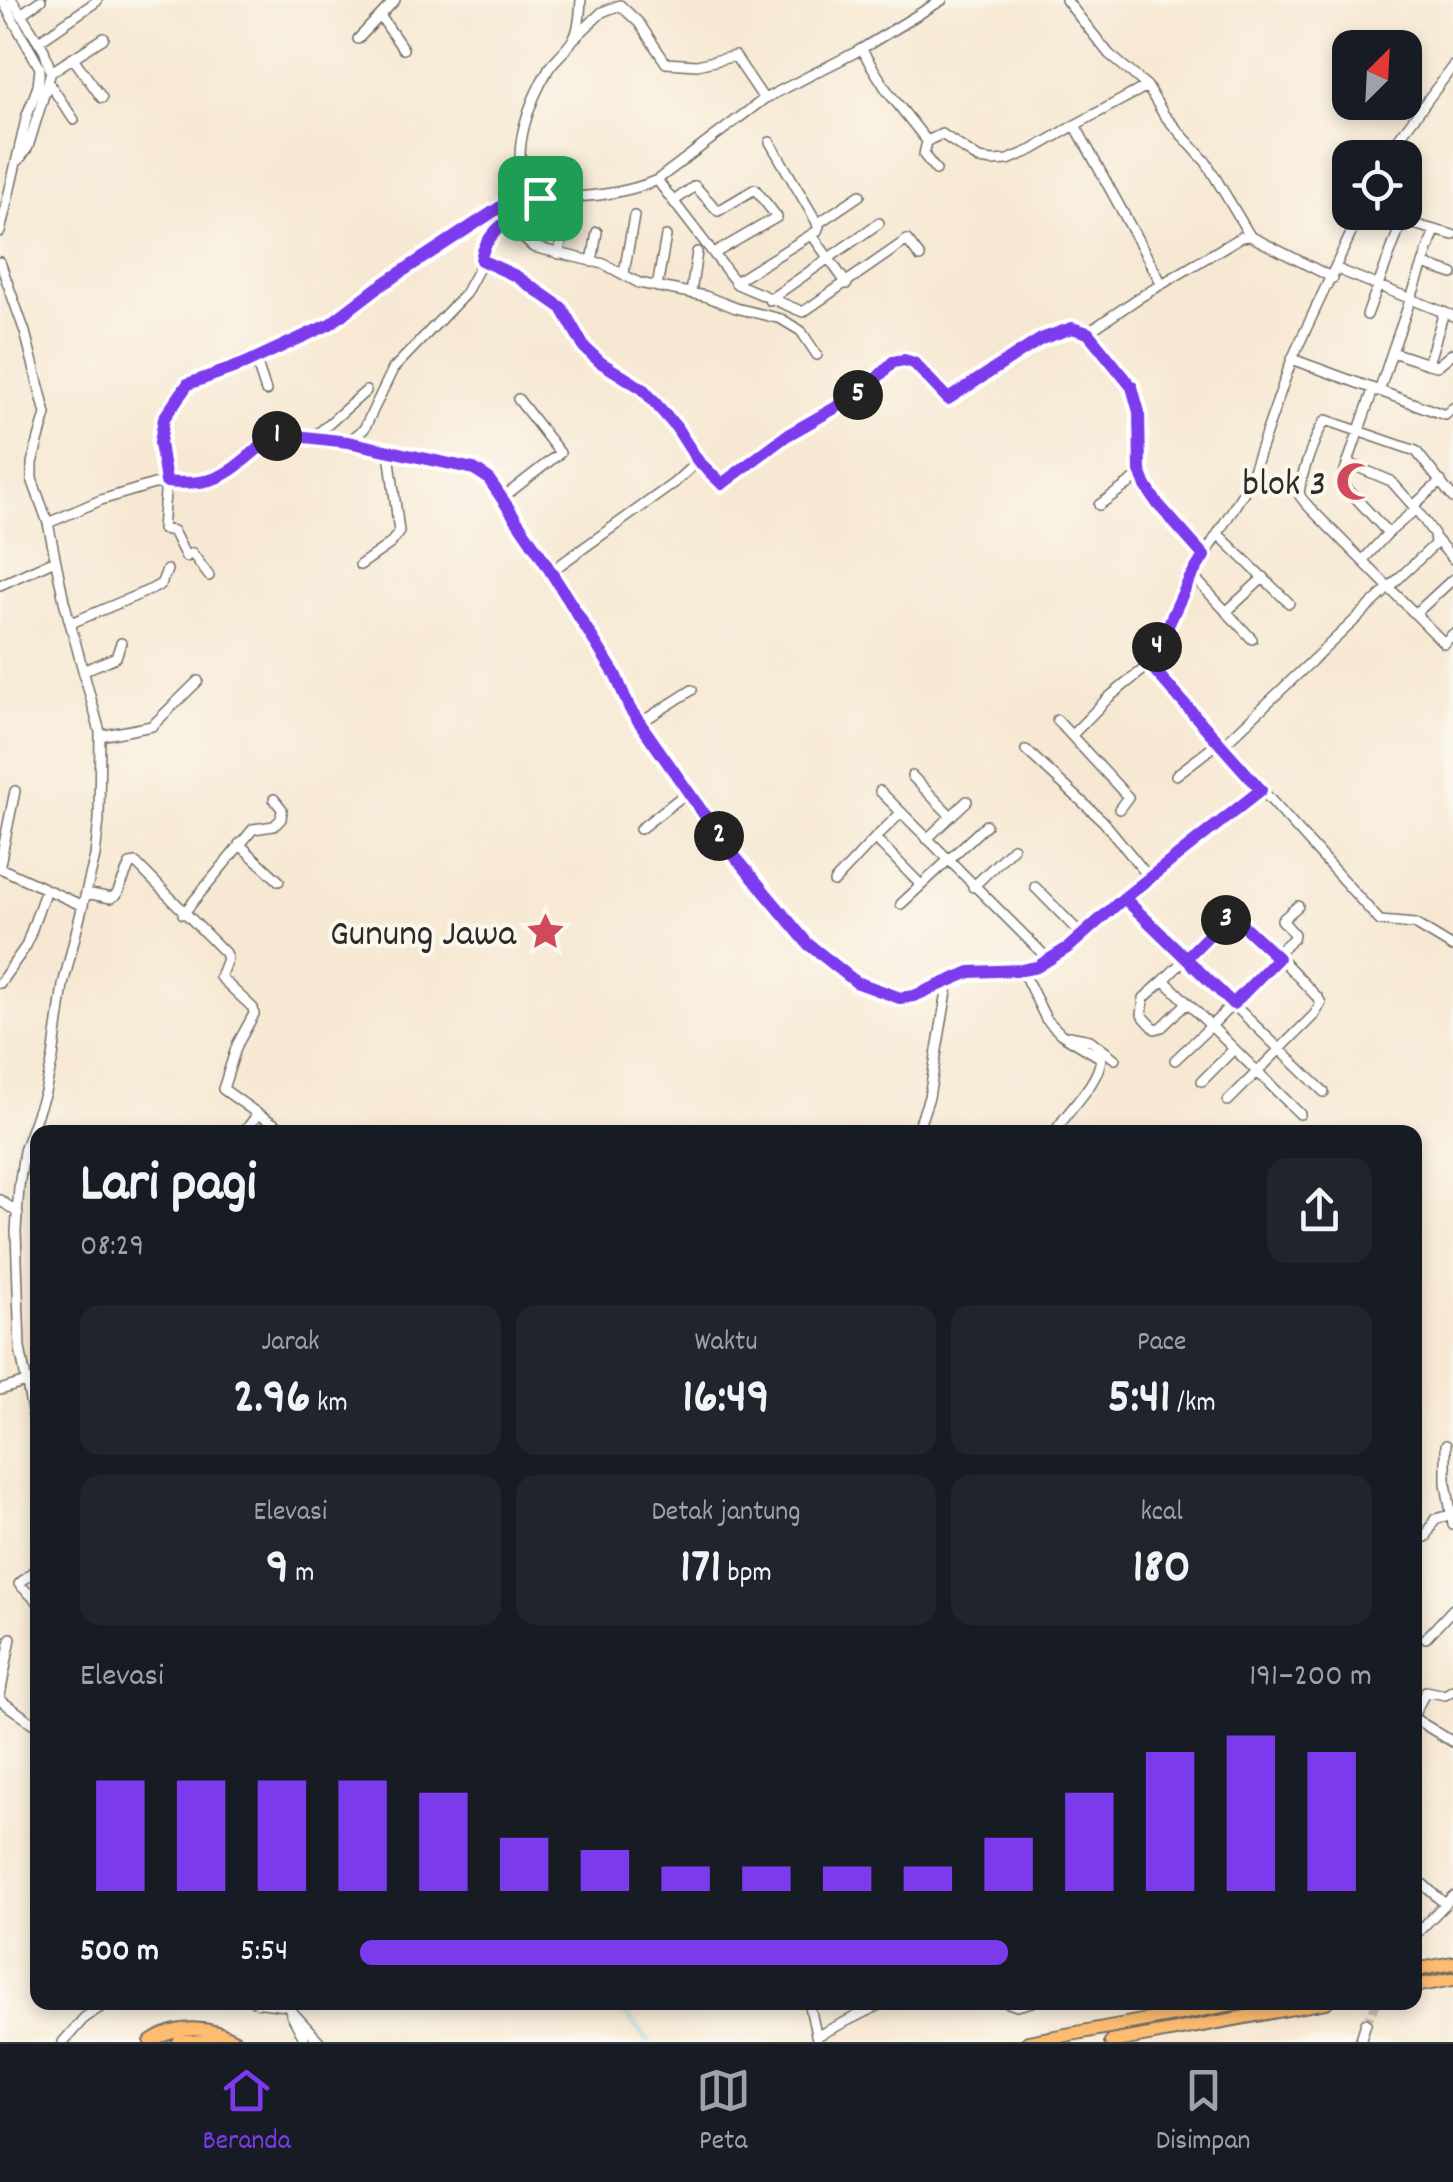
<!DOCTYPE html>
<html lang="id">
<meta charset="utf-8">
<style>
body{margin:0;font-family:Dekko,sans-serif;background:#20242c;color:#f1f3f6;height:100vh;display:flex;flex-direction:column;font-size:38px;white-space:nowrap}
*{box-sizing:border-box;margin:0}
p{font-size:32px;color:#9ea1a6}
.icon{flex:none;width:55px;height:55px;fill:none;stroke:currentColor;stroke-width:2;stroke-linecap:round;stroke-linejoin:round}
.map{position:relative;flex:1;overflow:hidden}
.side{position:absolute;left:30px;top:1125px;width:1392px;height:885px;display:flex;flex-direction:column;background:#171b24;border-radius:20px;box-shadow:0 5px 15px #0003}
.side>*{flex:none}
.needle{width:65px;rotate:24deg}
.tools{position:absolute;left:1332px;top:30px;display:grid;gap:20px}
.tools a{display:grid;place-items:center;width:90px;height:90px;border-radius:20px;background:#171b24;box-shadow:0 5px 15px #0003;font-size:50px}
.pin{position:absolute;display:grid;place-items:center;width:85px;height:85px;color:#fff;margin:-42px;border-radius:20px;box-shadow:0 5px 15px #0006}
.km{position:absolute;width:50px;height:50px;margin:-25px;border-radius:50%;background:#222;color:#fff;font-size:28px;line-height:50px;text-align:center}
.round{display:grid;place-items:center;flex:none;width:105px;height:105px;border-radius:20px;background:#20242c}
.summary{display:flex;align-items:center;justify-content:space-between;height:170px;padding:0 50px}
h1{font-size:55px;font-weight:800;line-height:75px}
.metrics{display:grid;grid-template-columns:repeat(3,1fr);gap:15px;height:170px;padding:10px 50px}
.metrics div{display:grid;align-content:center;border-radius:20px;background:#20242c;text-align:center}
.metrics b{font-size:50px;font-weight:800}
.metrics small{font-size:28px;font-weight:400}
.metrics p{font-size:28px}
.chart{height:280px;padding:20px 50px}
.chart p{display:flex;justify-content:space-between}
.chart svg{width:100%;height:180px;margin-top:10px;stroke:#7c3aed;stroke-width:6}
ul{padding:0 50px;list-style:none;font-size:32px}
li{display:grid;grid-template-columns:160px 120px 1fr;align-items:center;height:75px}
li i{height:25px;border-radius:12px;background:#7c3aed}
.dock{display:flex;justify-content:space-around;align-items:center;height:140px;border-top:2px solid #363941;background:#171b24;font-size:28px;color:#9ea1a6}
.dock a{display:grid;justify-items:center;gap:5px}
.dock .on{color:#7c3aed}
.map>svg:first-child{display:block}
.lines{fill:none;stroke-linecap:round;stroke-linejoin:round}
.stream{stroke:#5ec6da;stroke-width:2.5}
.minor-tunnel{stroke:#cec2b1;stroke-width:9;stroke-dasharray:9 4.5;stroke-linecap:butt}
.minor-casing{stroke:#726d66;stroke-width:12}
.highway-casing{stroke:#726d66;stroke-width:16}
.minor{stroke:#fff;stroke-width:9}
.highway{stroke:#fdbc70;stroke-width:12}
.route-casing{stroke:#fff;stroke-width:20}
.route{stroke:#7c3aed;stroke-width:12}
.labels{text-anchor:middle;stroke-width:8;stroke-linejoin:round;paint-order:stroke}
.poi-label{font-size:38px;fill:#2b2b2b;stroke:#fbf7ec;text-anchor:end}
</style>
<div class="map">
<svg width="1453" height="2042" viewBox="0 0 1453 2042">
<rect width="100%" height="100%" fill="#fbf7ec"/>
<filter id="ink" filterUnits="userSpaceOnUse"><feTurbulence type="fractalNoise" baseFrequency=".01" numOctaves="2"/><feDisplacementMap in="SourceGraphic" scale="20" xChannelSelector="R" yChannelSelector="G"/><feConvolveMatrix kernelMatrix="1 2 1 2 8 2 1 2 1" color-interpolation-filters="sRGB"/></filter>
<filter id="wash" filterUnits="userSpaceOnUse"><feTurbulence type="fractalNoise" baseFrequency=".0048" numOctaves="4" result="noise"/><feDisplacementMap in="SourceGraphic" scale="40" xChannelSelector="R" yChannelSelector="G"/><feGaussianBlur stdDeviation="2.25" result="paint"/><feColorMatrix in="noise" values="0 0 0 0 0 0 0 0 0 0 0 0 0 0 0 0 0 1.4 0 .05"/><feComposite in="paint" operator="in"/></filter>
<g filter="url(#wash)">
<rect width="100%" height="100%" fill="#f7e8d3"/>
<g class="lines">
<path class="stream" d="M615,2002L649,2042"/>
</g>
</g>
<g filter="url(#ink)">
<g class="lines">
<path class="minor-tunnel" d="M1366,2023L1377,2002"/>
<defs>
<path id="minor" d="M12,0L44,50L51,72L28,147L19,160
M1066,0L1109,54L1147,86L1164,115L1206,162L1250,236
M21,14L41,0
M381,17L403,49
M575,38L602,12L620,5L639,23L666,63L697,65L735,56L764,99
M358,39L395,0
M39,41L97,1
M861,49L888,92L927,141L924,155L936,170
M73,58L102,98
M51,72L104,38
M49,83L74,120
M1075,125L1147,86
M927,141L942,134L979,159L993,161L1008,160L1032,150L1075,125L1162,284
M1384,158L1453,66
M657,180L737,284L803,312L907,240L920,257
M525,186C511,149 529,102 549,68C556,58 568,49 574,38C580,28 580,12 581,0
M540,199C580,197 621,196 657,180L764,99L858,51L942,0
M674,201L695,186L718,211L755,189L777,217L715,253
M1361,212L1292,359L1248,485L1192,575L1149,665L1380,921L1415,924L1453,947
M506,223L533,247L604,264L639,283L705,296L736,308L781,319L801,331L817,355
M817,224L860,195
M1435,230L1392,352L1428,364L1444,312
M0,232L27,115L38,86L40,68L2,0
M812,235L847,284
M559,254L563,229
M481,259L517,276L562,308L584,347L600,362L643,389L676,427L698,461
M0,262L25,332L46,414L32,463V479L48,523L64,601L100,732L99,820L95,856L63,985L53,1058L45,1092L24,1151L19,1187L16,1231L20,1348L38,1442
M592,262L597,232
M1423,264L1453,274
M1337,269L1453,316
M624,273L634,216
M735,282L817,231L819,226L770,142
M657,287L666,236
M691,293L697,252
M769,300L879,223
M1367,315L1401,224H1413L1453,235
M1087,333C1107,357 1134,380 1139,412C1142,433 1135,454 1141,475C1151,506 1182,533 1203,556
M255,358L266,391
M1292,359L1445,415L1453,408
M1428,364L1437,366L1453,353
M1379,392L1392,352
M314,437L366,391
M1348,463L1391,481L1416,509
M1453,498L1416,451L1326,420C1318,428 1296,486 1300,496C1302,499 1309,507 1311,509L1444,643L1453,634
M501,499L560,453L518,399
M1099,505L1141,475
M1413,506L1441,481
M48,523L101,500L154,484L211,482L226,475L279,434L348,442L482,473L572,604L615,674L630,709L727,847L808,944L856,982L886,994L900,998L914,996L969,972L1022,970L1037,967L1069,947L1138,884L1261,790
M1219,535L1289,603
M1436,539L1453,559
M1363,560L1388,533
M360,565L390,544L399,532L389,452
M550,572L673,484L698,461L716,481L726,482L786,436L863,392L893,362L904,360L914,363L929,376L945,397L952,398L1041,339L1073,328L1087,333L1137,299L1241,237L1250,236L1333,278
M1192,575L1252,639
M209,576L192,553L186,557L173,531L162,529L166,481L162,430L168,407L180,391L199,378L244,363L331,324L525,186L540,199L494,232L481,252L479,268L465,294L393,369L364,429L348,442
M0,585L55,560
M1226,612L1264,577
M1415,614L1453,579
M71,623L152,589L161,584L167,570
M85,670L116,657L121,643
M1057,720L1128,797L1119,809
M640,723L692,690
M1072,735L1108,698L1149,665
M100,736L152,726L198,681
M1221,747L1435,544L1434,534L1416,509L1388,533L1341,482L1373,390
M1026,750L1103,821L1148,876
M1176,775L1217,744
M912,776L951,816
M880,791L1048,959
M901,813L875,838L921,885
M640,829L689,791
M927,839L967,801
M239,844L279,881
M0,864L15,791
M0,868L83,906
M834,882L875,838
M973,887L1013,848
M1035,887L1082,935
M86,893L111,898L117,894L130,864L136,863L225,953L227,959L220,977L253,1008L254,1014L237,1045L223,1089L258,1114L244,1132
M1123,898L1324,1092
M901,904L986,825
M183,914L253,829L274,826L281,819L282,809L274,799
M1022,970L1046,1019L1061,1034L1101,1058C1098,1085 1068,1109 1055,1132
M1164,980L1144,998L1142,1015L1155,1029L1162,1027L1187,1003
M0,983L26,946L46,889
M1069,1036L1090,1040L1115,1059
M1175,1060L1211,1026L1300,1114
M1202,1081L1234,1049
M1228,1101L1315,1014L1321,1003L1318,998C1292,971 1266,940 1235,918L1221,924L1164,980L1211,1026L1278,958L1279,951L1293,939L1294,934L1282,920L1298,906
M258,1114L288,1132
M917,1132L929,1097L949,980
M0,1200L18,1213
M0,1390L26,1382
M1446,1445V1483L1453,1525
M1426,1537L1435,1519L1450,1515
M38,1567L19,1584L38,1602
M1426,1638L1453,1609
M0,1695L11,1638
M0,1700L38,1727
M1415,1712L1426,1691L1445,1695L1453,1690
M1415,1719L1453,1742
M1415,1877L1445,1904
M1415,1935L1453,1896
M254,2002L287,2006L320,2042
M809,2002L817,2039
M1006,2002L1017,2006L1032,2002
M291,2014L306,2042
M817,2036L885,2002
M63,2042L85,2017L109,2002
M1360,2042L1366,2023"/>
<path id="highway" d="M1415,1970L1453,1963
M1415,1986L1453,1979
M151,2042C177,2024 211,2026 237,2042
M179,2042H211
M1028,2042L1244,2002
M1111,2042L1326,2002"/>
</defs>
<use href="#minor" class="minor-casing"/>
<use href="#highway" class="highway-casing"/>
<use href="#minor" class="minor"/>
<use href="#highway" class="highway"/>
</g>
</g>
<g class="lines" filter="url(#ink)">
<defs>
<path id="route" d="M540,198L525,186L508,202L377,288L330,324L244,364L188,384L164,418L160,443L166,482C231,488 231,464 279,434L348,442L474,469L488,478L539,553L615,674L630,709L727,847L808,944L856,982L900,998L914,996L970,972L1022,970L1037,967L1069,947L1124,898L1186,958L1220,924L1235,918L1278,958L1233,1004L1124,898L1261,790L1150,665L1189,580L1204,556L1157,503L1146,486L1140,471L1139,412L1132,387L1088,333L1072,328L1041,339L948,399L914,363L904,360L893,362L863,392L786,436L722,484L698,461L676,427L643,389L600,362L584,347L562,308L516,276L481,260C484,230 518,214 540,198"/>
</defs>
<use href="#route" class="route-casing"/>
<use href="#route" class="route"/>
</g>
<defs>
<symbol id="mosque-bare" viewBox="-9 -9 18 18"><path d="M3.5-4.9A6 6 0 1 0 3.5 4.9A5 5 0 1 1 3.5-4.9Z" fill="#d1495b" stroke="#fbf7ec" stroke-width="2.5" paint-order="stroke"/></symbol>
<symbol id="sight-bare" viewBox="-9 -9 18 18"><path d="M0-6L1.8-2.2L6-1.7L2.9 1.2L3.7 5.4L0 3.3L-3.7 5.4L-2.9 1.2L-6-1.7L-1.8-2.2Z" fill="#d1495b" stroke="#fbf7ec" stroke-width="2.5" paint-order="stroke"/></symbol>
</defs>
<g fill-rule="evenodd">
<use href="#mosque-bare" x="1328" y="454" width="55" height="55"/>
<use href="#sight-bare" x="518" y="904" width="55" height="55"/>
</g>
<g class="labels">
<g class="poi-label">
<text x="1326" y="494">blok 3</text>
<text x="516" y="944">Gunung Jawa</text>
</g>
</g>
</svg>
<div class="tools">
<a><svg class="needle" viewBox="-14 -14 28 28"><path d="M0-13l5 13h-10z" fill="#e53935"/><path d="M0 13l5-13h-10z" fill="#9ea1a6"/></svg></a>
<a><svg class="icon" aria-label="locate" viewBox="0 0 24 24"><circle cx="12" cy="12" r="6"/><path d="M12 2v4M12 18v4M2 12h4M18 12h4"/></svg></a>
</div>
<div class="pin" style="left:540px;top:198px;background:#1e9e55"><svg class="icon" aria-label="arrive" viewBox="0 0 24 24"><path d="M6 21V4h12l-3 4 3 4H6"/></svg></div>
<b class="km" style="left:277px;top:436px">1</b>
<b class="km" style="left:719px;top:836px">2</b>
<b class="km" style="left:1226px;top:920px">3</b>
<b class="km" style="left:1157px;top:647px">4</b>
<b class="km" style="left:858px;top:395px">5</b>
<section class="side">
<div class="summary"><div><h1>Lari pagi</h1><p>08:29</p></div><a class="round"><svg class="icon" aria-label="share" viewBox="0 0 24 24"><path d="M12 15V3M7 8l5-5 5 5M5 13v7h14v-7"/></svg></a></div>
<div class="metrics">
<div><p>Jarak</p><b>2.96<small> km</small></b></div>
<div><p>Waktu</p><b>16:49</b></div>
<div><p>Pace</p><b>5:41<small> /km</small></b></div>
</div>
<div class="metrics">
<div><p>Elevasi</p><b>9<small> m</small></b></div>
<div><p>Detak jantung</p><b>171<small> bpm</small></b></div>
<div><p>kcal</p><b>180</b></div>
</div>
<div class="chart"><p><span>Elevasi</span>191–200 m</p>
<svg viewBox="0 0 160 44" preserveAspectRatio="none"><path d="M5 44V17M15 44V17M25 44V17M35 44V17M45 44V20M55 44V31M65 44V34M75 44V38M85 44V38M95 44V38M105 44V38M115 44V31M125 44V20M135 44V10M145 44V6M155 44V10"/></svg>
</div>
<ul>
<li><b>500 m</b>5:54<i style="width:64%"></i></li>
</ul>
</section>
</div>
<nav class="dock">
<a class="on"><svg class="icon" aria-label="home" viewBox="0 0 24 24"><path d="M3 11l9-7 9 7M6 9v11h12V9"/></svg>Beranda</a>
<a><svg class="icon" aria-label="map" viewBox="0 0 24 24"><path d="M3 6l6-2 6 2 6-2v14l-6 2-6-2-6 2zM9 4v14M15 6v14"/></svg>Peta</a>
<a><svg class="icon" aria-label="saved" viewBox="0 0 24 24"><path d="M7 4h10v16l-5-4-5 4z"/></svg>Disimpan</a>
</nav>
